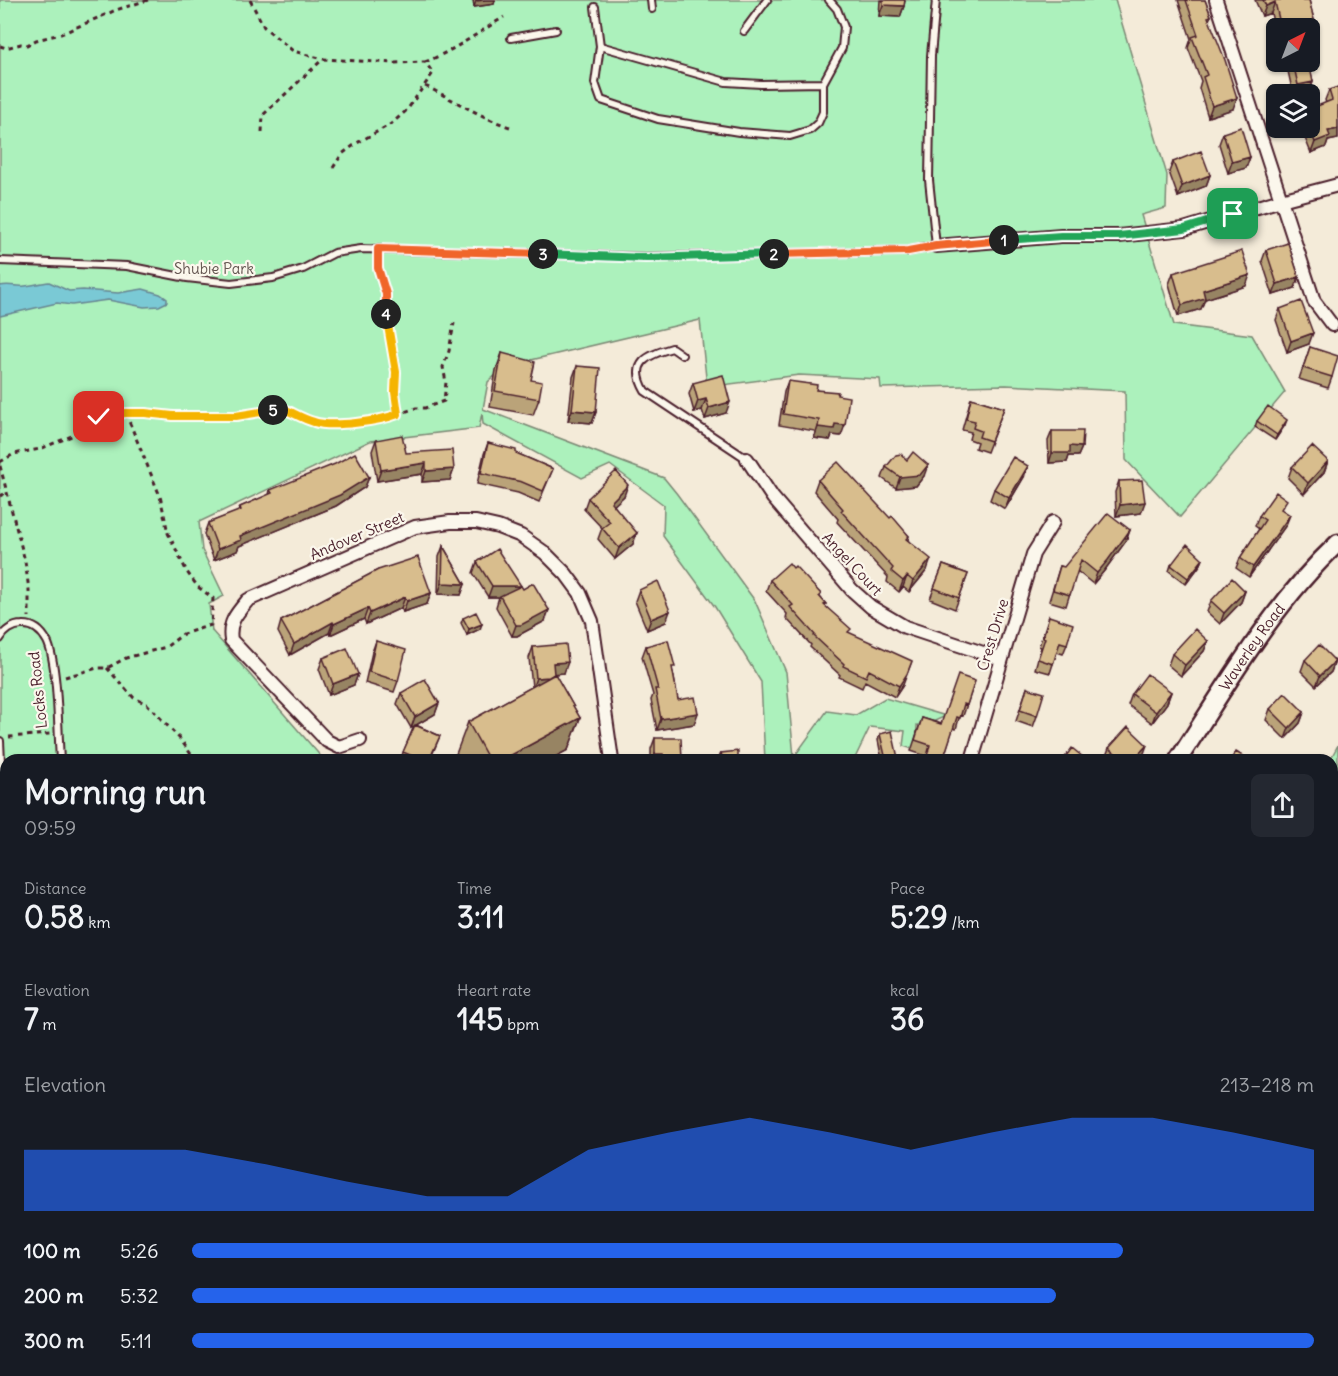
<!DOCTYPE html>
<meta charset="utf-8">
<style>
body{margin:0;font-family:Delius,sans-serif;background:#242831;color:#f1f3f6;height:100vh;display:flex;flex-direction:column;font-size:22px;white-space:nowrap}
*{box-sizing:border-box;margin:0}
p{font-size:20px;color:#9ea1a6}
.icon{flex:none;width:33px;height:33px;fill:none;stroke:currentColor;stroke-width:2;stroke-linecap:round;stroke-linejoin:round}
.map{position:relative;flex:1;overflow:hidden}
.drawer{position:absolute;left:0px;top:754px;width:1338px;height:622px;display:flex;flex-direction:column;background:#171b24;border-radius:18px 18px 0 0;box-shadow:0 2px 4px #0004}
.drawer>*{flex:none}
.needle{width:39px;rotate:42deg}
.fabs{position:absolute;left:1266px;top:18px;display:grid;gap:12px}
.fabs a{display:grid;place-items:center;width:54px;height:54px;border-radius:9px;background:#171b24;box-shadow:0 2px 4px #0004;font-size:30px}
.pin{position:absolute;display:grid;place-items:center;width:51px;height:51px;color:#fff;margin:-26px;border-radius:12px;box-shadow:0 3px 9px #0006}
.km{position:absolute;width:30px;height:30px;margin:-15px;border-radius:50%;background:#222;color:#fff;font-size:16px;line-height:30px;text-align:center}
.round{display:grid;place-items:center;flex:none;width:63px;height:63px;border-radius:9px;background:#242831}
.summary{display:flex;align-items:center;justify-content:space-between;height:102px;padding:0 24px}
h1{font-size:33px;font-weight:700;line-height:45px}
.stats{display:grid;grid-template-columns:repeat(3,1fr);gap:9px;height:102px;padding:6px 24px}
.stats div{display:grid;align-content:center}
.stats b{font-size:30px;font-weight:700}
.stats small{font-size:16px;font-weight:400}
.stats p{font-size:16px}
.chart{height:168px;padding:12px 24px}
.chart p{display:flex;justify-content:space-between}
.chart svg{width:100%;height:108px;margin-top:6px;fill:#2563eb;opacity:.7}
ul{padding:0 24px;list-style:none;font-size:20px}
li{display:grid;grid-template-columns:96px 72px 1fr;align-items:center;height:45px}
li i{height:15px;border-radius:8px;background:#2563eb}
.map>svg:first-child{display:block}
.green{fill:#acf1bc;stroke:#7b8874;stroke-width:1.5}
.water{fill:#7ac9d5;stroke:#678591;stroke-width:1.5}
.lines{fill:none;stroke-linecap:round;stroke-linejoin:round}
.lane-casing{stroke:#4a1f2b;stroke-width:10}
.street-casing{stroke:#4a1f2b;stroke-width:16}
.secondary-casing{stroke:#4a1f2b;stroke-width:21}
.path{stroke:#4a1f2b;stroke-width:3;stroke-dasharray:4.5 4.5;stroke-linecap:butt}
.lane{stroke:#fbf7ec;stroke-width:6}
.street{stroke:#fbf7ec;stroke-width:12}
.secondary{stroke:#fbf7ec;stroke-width:16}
.wall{fill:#baa379;stroke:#4a1f2b;stroke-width:1.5}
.shaded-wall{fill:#978463;stroke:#4a1f2b;stroke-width:1.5}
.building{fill:#d8bd8d;stroke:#4a1f2b;stroke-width:1.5}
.split-1-casing{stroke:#fff;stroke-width:12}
.split-2-casing{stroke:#fff;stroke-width:12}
.split-3-casing{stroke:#fff;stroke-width:12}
.split-4-casing{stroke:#fff;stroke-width:12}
.split-5-casing{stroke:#fff;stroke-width:12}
.split-6-casing{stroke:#fff;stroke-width:12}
.split-1{stroke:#22a559;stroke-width:8}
.split-2{stroke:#f0652b;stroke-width:8}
.split-3{stroke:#22a559;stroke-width:8}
.split-4{stroke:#f0652b;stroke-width:8}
.split-5{stroke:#f5b400;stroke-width:8}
.split-6{stroke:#f5b400;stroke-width:8}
.labels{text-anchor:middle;stroke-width:4.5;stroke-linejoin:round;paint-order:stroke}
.park-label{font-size:15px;fill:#62544f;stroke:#fbf7ec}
.street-label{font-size:15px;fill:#4a1f2b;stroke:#fbf7ec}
</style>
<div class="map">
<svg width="1338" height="1376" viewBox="0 0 1338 1376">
<rect width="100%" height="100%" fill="#f4ebd9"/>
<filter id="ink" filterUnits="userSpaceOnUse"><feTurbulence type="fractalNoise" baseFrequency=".0167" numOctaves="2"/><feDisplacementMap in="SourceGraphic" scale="12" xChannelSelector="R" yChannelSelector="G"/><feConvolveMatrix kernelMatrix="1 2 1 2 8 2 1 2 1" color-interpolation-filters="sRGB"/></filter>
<g filter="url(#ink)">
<path class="green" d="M0,0H1115L1167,175L1166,208L1141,215L1174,325L1252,335L1285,392L1180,517L1126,460L1125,391L1006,385L881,388L880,379L799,375L707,387L700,320L506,366L488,382L483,409L664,478L677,494L755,601L786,672L794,757L827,711L856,715L885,698L946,716L926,725H917L916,750L903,746L905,731L870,727L854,760H765L761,682L715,607L663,536L664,505L610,465L582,478L483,424L482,413L479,428L370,441L199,522L202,550L224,596L209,604L212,631L324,760H6V1074L0,1073Z
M1338,745V797L1332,792V760H1330Z
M1338,1137V1182L1332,1184V1138Z
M1124,1371H1285L1283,1376H1125Z"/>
<path class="water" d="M49,282L69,291L83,290L118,293L143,289L160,294L167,299V302L159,306L144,307L108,300L72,305L57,303L0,316V286C10,284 17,287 25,286C33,285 41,283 49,282Z"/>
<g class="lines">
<defs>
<path id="lane" d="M651,0L652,9
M595,7L600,46L595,83L601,100L658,119L739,132L790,136L810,130L818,123L823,112V83L842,48L844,27L837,9L829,0
M744,31L767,0
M511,38L556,30
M600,46L726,82L761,84L823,83
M0,261L127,266L187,278L231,283L273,278L303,269L334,253L361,249L646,257L908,251L936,246L929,180L931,56L936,0
M682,355L672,348C647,355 629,363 645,391L747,459
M0,639C4,631 13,625 22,625C34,624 42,632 47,641C58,663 58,733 60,760
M0,741L3,804L6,814"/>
<path id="street" d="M1216,0L1314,301L1332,325
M936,246L1061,236H1119L1184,229L1281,200L1338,185
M747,459L773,498L852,590L871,607L905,627L1001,659
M360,740L339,747L327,741L231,640C228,622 237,613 248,600L415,527L450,522H476L498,527L521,536L545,553L566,574L580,593L592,621L612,760
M972,760L1033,554L1053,522
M1332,922L1338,928
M0,1208L6,1194
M354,1371L362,1376
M528,1371L530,1376
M372,1376L375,1371"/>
<g id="secondary">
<path id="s1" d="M1178,760C1227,685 1272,605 1338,543"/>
<path d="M831,1376L835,1371"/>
</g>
</defs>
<use href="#lane" class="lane-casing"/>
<use href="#street" class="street-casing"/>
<use href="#secondary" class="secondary-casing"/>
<path class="path" d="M250,0L264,27L293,51L323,59L393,63L425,62L433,73L407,110L391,124L357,143L342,154L331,171
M0,46L6,48L21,44L27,45L36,40L61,34L116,10L148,0
M425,62C453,51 478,33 504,17
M425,86C455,100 481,118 513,128
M262,132L263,115L323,59
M378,259V268L385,294L386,316L392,339L396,372L395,392L398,414
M0,462L14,454L40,449L74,435L99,417L125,413L203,417L236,416L269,411L279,407L314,422L328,424L361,423L390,417L416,408H425L444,401L446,382L443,367L449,351L454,323
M0,466L25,561L29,590V617
M0,496L6,493
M107,668L134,698L147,704L181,740L195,760
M65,677L97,668H107L126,658L166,647L183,634L211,625L213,598L198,587L187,572L168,533L160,496L126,414
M9,737L50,734"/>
<use href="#lane" class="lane"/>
<use href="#street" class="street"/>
<use href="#secondary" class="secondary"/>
</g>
<path class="wall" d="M473,0H495L494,4L474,7Z
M880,0H905L904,6L900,17L879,16Z
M1178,0H1205L1211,16L1209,20L1233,109L1208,117L1199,88L1201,81L1188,48L1191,39Z
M1255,0H1309L1317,32L1313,42L1310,43V28H1276V37L1271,13L1262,16Z
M1286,62H1309L1313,82L1309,93L1300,94H1293Z
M1338,87V139L1328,141L1326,147L1311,153L1301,128H1310L1326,103L1325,100L1329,90Z
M1223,133L1250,157L1246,168L1228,173L1219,144Z
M1173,162L1210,175L1206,186L1178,197L1169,172Z
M1266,250L1295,288L1273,295L1262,261Z
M1173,273L1246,286L1205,299L1201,309L1178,316L1169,284Z
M1280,309L1309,344L1287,352L1276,320Z
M1310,347L1332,377L1328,388L1299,379Z
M502,353L531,380L539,399L533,415L490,407L496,370Z
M577,366L596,412L592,423L568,421L573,377Z
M788,381L816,390L837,395L841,436L832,435L830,440L814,438L815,431L779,425L784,392Z
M693,383L726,413L705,419L702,410L694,412L689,394Z
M971,398L1004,408L987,452L975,448L977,442L969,439L971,432L962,430Z
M1257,421L1285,425L1275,440L1255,427Z
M1052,431L1082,447L1078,456H1069L1067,462L1049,463L1048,441Z
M376,440L406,453L454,469L450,480L422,482V474L377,481L372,451Z
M488,443L516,453L553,469L539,502L518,493L477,484L484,454Z
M1328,461L1324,472L1304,494L1288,478L1292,467Z
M886,467L924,476L916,486L896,488L882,478Z
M369,477L365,487L336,506L239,546L237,551L214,560L204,534L208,523L238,512L240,507L269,495L270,490Z
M1024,477L1005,509L990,500L994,489Z
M818,480L890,518L909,536L908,540L927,570L909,592L903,587L899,592L887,582L888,577L837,522L838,519L814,491Z
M1119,481L1141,513L1116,516L1115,492Z
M624,496L614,505L633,544L615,559L598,539L602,528L584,509L588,498Z
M1283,511L1286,525L1249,577L1236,568L1240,558L1259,529L1255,526L1259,516Z
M1130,530L1126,541L1104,571L1093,584L1077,571L1066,606L1049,601L1060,566L1064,567Z
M443,546L465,584L461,595L438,594L439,557Z
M1203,559L1201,564L1186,584L1169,571L1171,565Z
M477,562L545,621L517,636H512L496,607L499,597H488L473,573Z
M943,565L968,574L955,609L930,599Z
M793,568L821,594L820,597L826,604L825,606L849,633L903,685L895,697L865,681L862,688L839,677L840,675L810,647L811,645L786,618L787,614L766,591L770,580Z
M378,570L431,593L427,604L403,612L401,608L366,624L364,619L330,635L329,633L290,655L278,632L281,621Z
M639,590L666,622L647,630L635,601Z
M1245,591L1241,602L1220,624L1207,612L1211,601Z
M1049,616L1067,644L1063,654L1057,652L1050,673L1035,669L1041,647L1039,646Z
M463,618L480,629L467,635L461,623Z
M376,641L398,681L394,692L365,683L372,652Z
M1208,641L1204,651L1181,676L1168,665L1172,654Z
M646,646L673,672L678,700L694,724L657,730L651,700L653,695L642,657Z
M533,647L564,673L555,674L580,718L568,750L549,760H460L456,754L468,722L532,687L529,658Z
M323,658L358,674L354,685L329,695L319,669Z
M1305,660L1335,661L1331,672L1316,686L1301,671Z
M975,681L963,716L960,715L956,729L953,728L943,760H925L926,756L911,751L922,718L941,724Z
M1027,688L1037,716L1033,727L1016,721Z
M1171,692L1167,703L1152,723L1128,705L1132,694Z
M401,693L439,703L435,714L416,725L440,736L430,760H396H400L414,726L411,728L397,704Z
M1270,709L1304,712L1300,723L1285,739L1266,720Z
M880,734L897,760H882L878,740Z
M655,738L682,760H651V749Z
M1109,748L1143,756L1139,760H1107L1105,759Z
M721,753L738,760H720L719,758Z
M1332,1002L1338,1010V1064L1332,1056Z
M55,1371H102L100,1376H54Z
M433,1371H461L457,1376H429Z
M637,1371H653L645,1376H640Z
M728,1371H754L757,1376H726Z
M935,1371H961L959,1376H945L934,1373Z
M990,1371H1011L1010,1376H996L989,1374Z"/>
<path class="shaded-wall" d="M485,0H495L494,4L474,7L476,1Z
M1275,2L1271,13L1262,16L1266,6Z
M883,5L904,6L900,17L879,16Z
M1317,32L1313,42L1310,43V33Z
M1313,82L1309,93L1300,94H1294L1298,85Z
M1237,98L1233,109L1208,117L1212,106Z
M1338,129V139L1328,141L1326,147L1311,153L1315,142L1328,131Z
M1250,157L1246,168L1228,173L1232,162Z
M1210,175L1206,186L1178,197L1182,186Z
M1250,275L1246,286L1205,299L1201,309L1178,316L1182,305L1203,290Z
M1299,277L1295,288L1273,295L1277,284Z
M1313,333L1309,344L1287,352L1291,341Z
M706,399L702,410L694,412L698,401Z
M730,402L726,413L705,419L709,408Z
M572,410L596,412L592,423L568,421Z
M1287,420L1285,425L1275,440L1277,435Z
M835,424L845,425L841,436L832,435L830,440L814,438L818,427Z
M1070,446L1082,447L1078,456H1069L1067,462L1049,463L1052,453Z
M1328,461L1324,472L1304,494L1308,483Z
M426,463L422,474L377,481L381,470Z
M928,465L924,476L916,486L896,488L900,477Z
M1028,466L1024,477L1005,509L1009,498Z
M454,469L450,480L422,482L426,471Z
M369,477L365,487L336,506L239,546L237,551L214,560L218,549L240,536Z
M628,485L624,496L607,512L611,502Z
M1145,502L1141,513L1116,516L1120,505Z
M1290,515L1286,525L1249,577L1253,567Z
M1130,530L1126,541L1104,571L1093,584L1097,573Z
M637,533L633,544L615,559L619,548Z
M931,559L927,570L909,592L913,581Z
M1203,559L1201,564L1186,584L1188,578Z
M907,576L903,587L899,592L903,581Z
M442,583L465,584L461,595L438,594Z
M492,586H521L517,597H488Z
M1245,591L1241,602L1220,624L1224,613Z
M431,593L427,604L403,612L407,601Z
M405,597L401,608L366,624L370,613Z
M368,608L364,619L330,635L334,624Z
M549,610L545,621L517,636H512L516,625Z
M670,611L666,622L647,630L651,619Z
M333,622L329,633L290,655L294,644Z
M482,624L480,629L467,635L469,629Z
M1208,641L1204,651L1181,676L1185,665Z
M912,661L903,685L895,697L899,686Z
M1335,661L1331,672L1316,686L1320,676Z
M568,662L564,673L549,674L553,663Z
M358,674L354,685L329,695L333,684Z
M554,677L532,689L536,678Z
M1171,692L1167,703L1152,723L1156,712Z
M439,703L435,714L411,728L415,717Z
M1304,712L1300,723L1285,739L1289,728Z
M698,713L694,724L657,730L661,719Z
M580,718L568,750L549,760H502Z
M1147,745L1143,756L1139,760H1133Z
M655,754H663L660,760H653Z
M1338,839L1336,848L1332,853V847Z
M0,927H6V943H0Z
M457,1371H461L457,1376H455Z
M647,1371H653L645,1376H643L644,1373Z"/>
<path class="building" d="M883,0H905L904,6L883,5Z
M1186,0H1205L1211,16L1208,17L1225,60L1237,98L1212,106L1203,77L1207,75L1192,37L1198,35Z
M1263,0H1309L1317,32L1310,33V28H1281L1275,2L1266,6Z
M1293,62H1309L1313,82L1298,85Z
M1338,87V129L1328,131L1330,136L1315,142L1309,128L1310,109L1332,100L1329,90Z
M1241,127L1250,157L1232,162L1223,133Z
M1201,151L1210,175L1182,186L1173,162Z
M1288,243L1299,277L1277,284L1266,250Z
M1242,251L1250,275L1203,290L1205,298L1182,305L1173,273Z
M1301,301L1313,333L1291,341L1280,309Z
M1310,347L1338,356L1332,377L1303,368Z
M502,353L535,362L531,380L542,382L539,399L495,391Z
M577,366L600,368L596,412L572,410Z
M723,375L730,402L709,408L706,399L698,401L693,383Z
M788,381L817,385L816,390L838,392L837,395L849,397L845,425L835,424L834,429L818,427L819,420L783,414Z
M971,398L1004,408L991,441L979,437L981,431L973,428L975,421L966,419Z
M1268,406L1287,420L1277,435L1257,421Z
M1052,431H1083L1082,447L1070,446V453H1052Z
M402,435L406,453L452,450L454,469L426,471V463L381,470L376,440Z
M488,443L516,450V453L553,469L543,491L522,482L481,473Z
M1312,446L1328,461L1308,483L1292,467Z
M913,452L928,465L920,475L900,477L886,467L896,455L901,454L907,460Z
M355,453L369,477L340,495L240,536L241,540L218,549L208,523L241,510L240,507L272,493L270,490L335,464Z
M1013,457L1028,466L1009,498L994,489Z
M838,462L890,518L892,516L909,536L906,539L931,559L913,581L907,576L903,581L891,571L893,568L841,511L843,509L818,480Z
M616,471L628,485L611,502L637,533L619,548L602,528L610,522L588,498Z
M1142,480L1145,502L1120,505L1119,481Z
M1276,492L1287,500L1281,509L1290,515L1253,567L1240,558L1265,520L1259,516Z
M1108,513L1130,530L1108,560L1097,573L1081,560L1070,595L1053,590L1060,566L1064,567Z
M1187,544L1203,559L1188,578L1171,565Z
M443,546L465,584L442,583Z
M497,549L523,589L533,583L549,610L521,625H516L500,596L521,586H492L477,562Z
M418,557L431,593L407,601L405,597L370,613L368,608L334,624L333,622L294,644L281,621L378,570Z
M789,563L793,568L795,566L821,594L819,596L826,604L824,605L851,629L848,632L912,661L907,674L899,686L869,670L866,677L843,666L844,664L814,636L815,635L790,607L793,605L770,580Z
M943,565L968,574L959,598L934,588Z
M1232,578L1245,591L1224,613L1211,601Z
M658,581L670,611L651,619L639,590Z
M476,612L482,624L469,629L463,618Z
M1049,616L1073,624L1067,644L1060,642L1053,664L1038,659L1045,638L1043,637Z
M1195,629L1208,641L1185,665L1172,654Z
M668,640L675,667H672L678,700L695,697L698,713L661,719L655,689H658L646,646Z
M376,641L406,650L398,681L369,672Z
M566,644L568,662L553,663L554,674L549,677L536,678L533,647Z
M1319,645L1335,661L1320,676L1305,660Z
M347,648L358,674L333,684L323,658Z
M555,674L580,718L502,760H489L468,722Z
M1147,674L1171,692L1156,712L1132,694Z
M958,675L975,681L967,705L964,704L960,718L957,717L943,760H926L930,745L915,740L922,718L941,724Z
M425,679L439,703L415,717L401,693Z
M1027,688L1044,693L1037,716L1020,710Z
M1285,693L1304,712L1289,728L1270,709Z
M415,725L440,736L429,760H422L403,752Z
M1128,727L1147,745L1133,760H1124L1109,748Z
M892,731L898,758L886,760L880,734Z
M655,738H681L682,760H663V754H655Z
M1072,748L1083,757L1080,760H1063Z
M738,751V760H723L721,753Z
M1236,752L1249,760H1230Z
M1332,830L1338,835V839L1332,847Z
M0,849H2L4,877H6V927H0Z
M1332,1002L1338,1010V1048L1332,1040Z
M6,1304V1351L0,1366V1324L3,1317L0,1315Z
M58,1371H102L100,1376H71Z
M177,1371H191L188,1376H178L175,1374Z
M433,1371H454L450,1376H429Z
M729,1371H754L757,1376H732Z
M999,1371H1011L1010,1375Z"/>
</g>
<g class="lines" filter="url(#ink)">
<defs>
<path id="split-1" d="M1004,240L1061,236H1119L1184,229L1233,214"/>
<path id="split-2" d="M774,254L908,251L936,246L1004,240"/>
<path id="split-3" d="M543,254L646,258L774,254"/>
<path id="split-4" d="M386,314V294L378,268V249L543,254"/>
<path id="split-5" d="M273,410L279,407C291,411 302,419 314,422C332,428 380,421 398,414L395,392L396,372L386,314"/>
<path id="split-6" d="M99,417L125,413H145L173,416H236L273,410"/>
</defs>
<use href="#split-1" class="split-1-casing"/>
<use href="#split-2" class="split-2-casing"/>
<use href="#split-3" class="split-3-casing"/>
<use href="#split-4" class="split-4-casing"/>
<use href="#split-5" class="split-5-casing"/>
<use href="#split-6" class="split-6-casing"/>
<use href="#split-1" class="split-1"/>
<use href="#split-2" class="split-2"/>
<use href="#split-3" class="split-3"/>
<use href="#split-4" class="split-4"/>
<use href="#split-5" class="split-5"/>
<use href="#split-6" class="split-6"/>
</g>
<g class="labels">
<g class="park-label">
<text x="214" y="274">Shubie Park</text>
</g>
<g class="street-label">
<text transform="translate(357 536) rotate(-23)" y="5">Andover Street</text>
<text transform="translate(852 564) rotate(47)" y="5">Angel Court</text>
<text transform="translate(993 635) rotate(-73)" y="5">Crest Drive</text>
<text dy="5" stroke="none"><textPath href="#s1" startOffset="135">Waverley Road</textPath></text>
<text transform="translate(38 690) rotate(-96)" y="5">Locks Road</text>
</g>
</g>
</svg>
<div class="fabs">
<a><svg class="needle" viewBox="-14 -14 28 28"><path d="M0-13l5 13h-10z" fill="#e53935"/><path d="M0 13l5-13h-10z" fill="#9ea1a6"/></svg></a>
<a><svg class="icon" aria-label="layers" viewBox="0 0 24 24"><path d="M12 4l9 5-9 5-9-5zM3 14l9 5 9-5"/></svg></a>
</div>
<div class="pin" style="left:1233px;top:214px;background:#1e9e55"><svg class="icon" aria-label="arrive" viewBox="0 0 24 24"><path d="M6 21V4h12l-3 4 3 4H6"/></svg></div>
<div class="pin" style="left:99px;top:417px;background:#d93025"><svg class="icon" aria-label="check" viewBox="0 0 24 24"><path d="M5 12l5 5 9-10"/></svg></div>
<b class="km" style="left:1004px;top:240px">1</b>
<b class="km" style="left:774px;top:254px">2</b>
<b class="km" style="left:543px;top:254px">3</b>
<b class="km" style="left:386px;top:314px">4</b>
<b class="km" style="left:273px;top:410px">5</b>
<section class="drawer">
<div class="summary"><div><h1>Morning run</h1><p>09:59</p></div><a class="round"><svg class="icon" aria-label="share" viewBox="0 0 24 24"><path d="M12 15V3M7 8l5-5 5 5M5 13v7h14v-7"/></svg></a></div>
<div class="stats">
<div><p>Distance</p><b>0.58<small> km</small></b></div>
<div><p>Time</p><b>3:11</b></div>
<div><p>Pace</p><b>5:29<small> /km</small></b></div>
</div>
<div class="stats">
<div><p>Elevation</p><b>7<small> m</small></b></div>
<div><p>Heart rate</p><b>145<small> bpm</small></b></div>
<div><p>kcal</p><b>36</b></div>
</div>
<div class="chart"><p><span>Elevation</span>213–218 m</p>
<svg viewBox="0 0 160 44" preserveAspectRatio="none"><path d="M0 44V19L10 19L20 19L30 25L40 32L50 38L60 38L70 19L80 12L90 6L100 12L110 19L120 12L130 6L140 6L150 12L160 19V44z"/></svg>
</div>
<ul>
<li><b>100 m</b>5:26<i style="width:83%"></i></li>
<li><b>200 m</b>5:32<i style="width:77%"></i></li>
<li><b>300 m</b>5:11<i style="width:100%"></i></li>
</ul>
</section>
</div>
